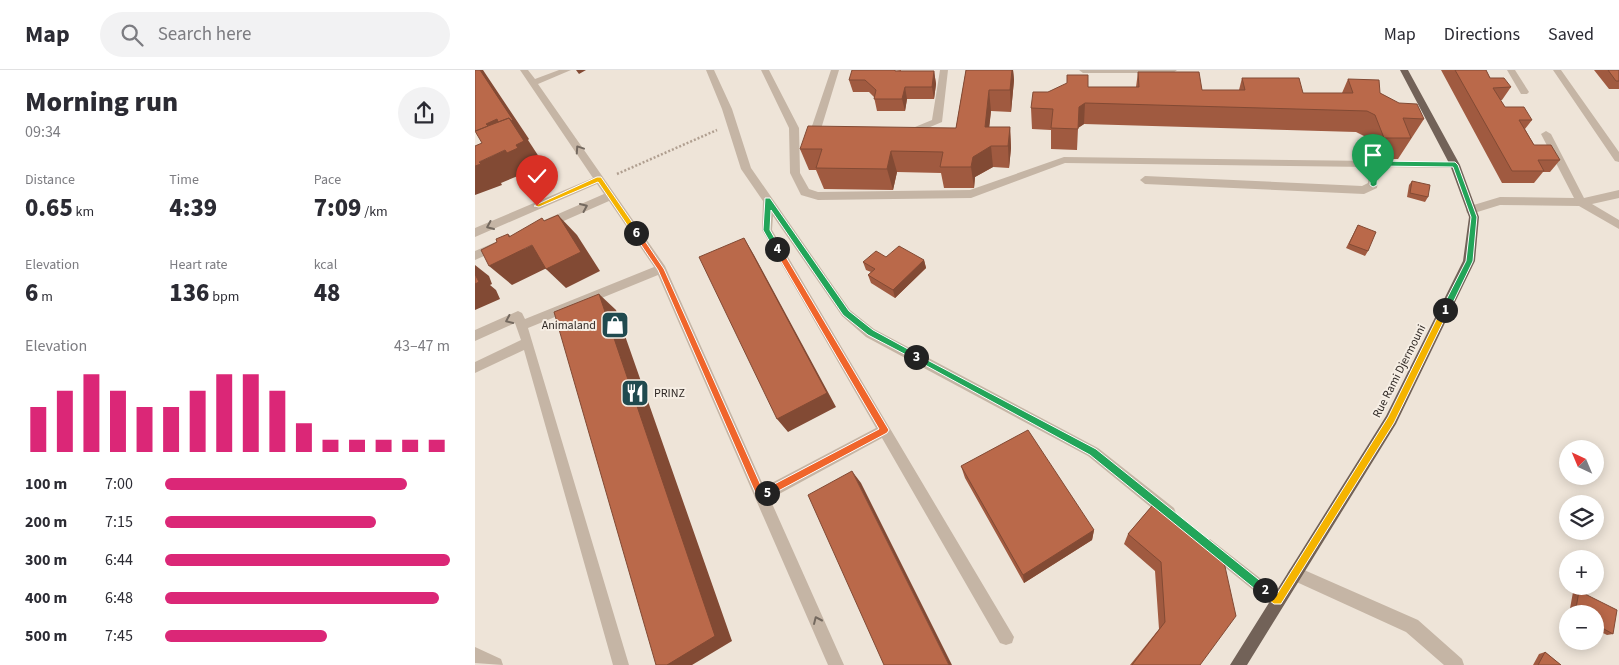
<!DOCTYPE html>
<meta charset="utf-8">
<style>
body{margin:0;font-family:"Source Sans 3",sans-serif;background:#f2f2f3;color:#2b2b33;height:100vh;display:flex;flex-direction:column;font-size:19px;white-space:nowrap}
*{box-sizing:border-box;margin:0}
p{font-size:16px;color:#7c7c81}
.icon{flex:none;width:28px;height:28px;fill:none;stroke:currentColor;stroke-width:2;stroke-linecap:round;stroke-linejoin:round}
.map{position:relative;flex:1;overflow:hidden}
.panel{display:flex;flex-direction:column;background:#fff;width:475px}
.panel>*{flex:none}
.needle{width:32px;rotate:316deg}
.buttons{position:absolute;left:1084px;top:370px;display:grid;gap:10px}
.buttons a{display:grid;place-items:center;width:45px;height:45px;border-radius:50%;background:#fff;box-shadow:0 2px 12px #0003;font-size:25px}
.pin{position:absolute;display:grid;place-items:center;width:42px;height:42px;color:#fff;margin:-51px -21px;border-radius:50% 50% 50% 0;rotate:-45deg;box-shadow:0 0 5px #0007}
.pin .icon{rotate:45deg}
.km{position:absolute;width:25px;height:25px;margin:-12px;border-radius:50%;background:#222;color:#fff;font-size:14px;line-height:25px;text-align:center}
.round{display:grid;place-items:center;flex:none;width:52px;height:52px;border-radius:26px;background:#f2f2f3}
.head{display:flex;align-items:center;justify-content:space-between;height:85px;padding:0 25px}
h1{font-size:28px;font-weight:800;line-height:38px}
.metrics{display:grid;grid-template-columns:repeat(3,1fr);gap:8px;height:85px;padding:5px 25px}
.metrics div{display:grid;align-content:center}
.metrics b{font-size:25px;font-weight:800}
.metrics small{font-size:14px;font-weight:400}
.metrics p{font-size:14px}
.chart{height:140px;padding:10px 25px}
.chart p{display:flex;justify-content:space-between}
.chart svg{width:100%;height:90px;margin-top:5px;stroke:#db2777;stroke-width:6}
ul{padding:0 25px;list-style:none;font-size:16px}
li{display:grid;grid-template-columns:80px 60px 1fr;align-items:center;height:38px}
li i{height:12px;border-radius:6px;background:#db2777}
header{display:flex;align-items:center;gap:30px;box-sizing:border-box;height:70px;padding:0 25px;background:#fff;border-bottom:1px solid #e1e1e2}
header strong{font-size:24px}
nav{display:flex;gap:28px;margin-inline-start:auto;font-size:18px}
.search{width:350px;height:45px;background:#f2f2f3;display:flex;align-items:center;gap:12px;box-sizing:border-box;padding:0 18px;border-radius:28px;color:#7c7c81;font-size:19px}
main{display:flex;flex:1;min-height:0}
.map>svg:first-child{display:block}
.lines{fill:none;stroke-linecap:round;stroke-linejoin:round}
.path{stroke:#b09f90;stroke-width:2.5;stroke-dasharray:2 2;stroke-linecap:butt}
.minor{fill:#c5b5a5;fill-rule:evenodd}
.major{fill:#726258;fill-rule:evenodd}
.wall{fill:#a05a40}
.shaded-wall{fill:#824a34}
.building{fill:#ba694a;stroke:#824a34}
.oneway{stroke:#74695f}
.split-1{fill:#22a559;stroke:#fff}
.split-2{fill:#f5b400;stroke:#fff}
.split-3{fill:#22a559;stroke:#fff}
.split-4{fill:#22a559;stroke:#fff}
.split-5{fill:#f0652b;stroke:#fff}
.split-6{fill:#f0652b;stroke:#fff}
.split-7{fill:#f5b400;stroke:#fff}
.labels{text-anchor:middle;stroke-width:4;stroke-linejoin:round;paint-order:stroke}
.poi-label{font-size:12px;fill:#312a26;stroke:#f6eee4;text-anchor:end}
.street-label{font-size:12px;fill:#312a26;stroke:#f6eee4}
</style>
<header>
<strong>Map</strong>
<div class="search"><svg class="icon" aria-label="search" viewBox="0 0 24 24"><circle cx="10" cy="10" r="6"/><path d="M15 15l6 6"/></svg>Search here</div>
<nav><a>Map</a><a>Directions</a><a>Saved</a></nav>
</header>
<main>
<section class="panel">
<div class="head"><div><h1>Morning run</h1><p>09:34</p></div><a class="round"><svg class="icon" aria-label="share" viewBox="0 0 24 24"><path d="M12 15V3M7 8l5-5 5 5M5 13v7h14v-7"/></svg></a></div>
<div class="metrics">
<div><p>Distance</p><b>0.65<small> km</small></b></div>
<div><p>Time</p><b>4:39</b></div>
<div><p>Pace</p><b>7:09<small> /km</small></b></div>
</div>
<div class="metrics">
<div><p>Elevation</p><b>6<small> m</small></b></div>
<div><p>Heart rate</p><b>136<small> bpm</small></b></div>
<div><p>kcal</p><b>48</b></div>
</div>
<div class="chart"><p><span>Elevation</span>43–47 m</p>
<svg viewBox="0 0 160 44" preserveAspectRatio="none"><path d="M5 44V22M15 44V14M25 44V6M35 44V14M45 44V22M55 44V22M65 44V14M75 44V6M85 44V6M95 44V14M105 44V30M115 44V38M125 44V38M135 44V38M145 44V38M155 44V38"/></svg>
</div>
<ul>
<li><b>100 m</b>7:00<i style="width:85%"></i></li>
<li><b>200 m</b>7:15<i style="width:74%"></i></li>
<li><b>300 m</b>6:44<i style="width:100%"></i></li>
<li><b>400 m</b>6:48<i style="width:96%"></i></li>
<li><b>500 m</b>7:45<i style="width:57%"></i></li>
</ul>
</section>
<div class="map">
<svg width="1144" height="595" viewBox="0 0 1144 595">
<rect width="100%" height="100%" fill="#eee4d8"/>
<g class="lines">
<path class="path" d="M142,104L242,60"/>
<path class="minor" d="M45,0H53L60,9L84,0H96L63,14L190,196L289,417L401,358L287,160L288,131L266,99L247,39L231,0H239L257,39L276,98L375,240L399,259L623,378L699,438L701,443L699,448L694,450L689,448L613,386L391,267L367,246L298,146L297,160L539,567L537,573L531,575L525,573L407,368L295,429L369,595H353L183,205L53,258L154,595H138L49,280L0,303V292L46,270L40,253L0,271V260L43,241L47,243L50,249L179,197L134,131L75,157H67L66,154L67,151L129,124L122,114L0,167V158L118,108Z
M286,0H294L324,58L325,103L334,119L343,122L495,120L589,87L980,92L985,95L980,98L905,97L902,118L889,124L670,114L665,110L670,106L887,116L893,113L895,97L590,93L496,128L343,130L326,125L315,103L314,58Z
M356,0H364L346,59L341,62L336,59Z
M465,0H473L467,52L441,63L429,62V58L440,57L457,50Z
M604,0H702L698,3H608Z
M1032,0H1040L1054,22L1052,24H1046Z
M1078,0H1086L1144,82V92L1140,91Z
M1071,61L1076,64L1109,128L1144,120V128L1117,134L1144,150V159L1104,136L1025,135L996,144L992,143L991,140L992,137L1025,127L1099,128L1066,64Z
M23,171L27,172L29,175L27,178L0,190V181Z
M735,469L808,526L811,531L808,536L803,539L798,536L730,481L728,476L730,471Z
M820,496L943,550L987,589L989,595H969L931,562L815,509L812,504L815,499Z
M0,577L26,589L28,595L0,593Z"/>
<path class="major" d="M925,0H933L985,95L1004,147L1000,191L921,354L772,595H755L911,346L988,191L994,147L975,95Z"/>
</g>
<path class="wall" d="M426,0V1H459L461,14L459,29H432L430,41H402L399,27L394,22H378L374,10Z
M491,0H538L539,10L536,42L516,41L514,57H535L536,78L534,98L518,97L500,107L499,118H469L466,103L422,102L418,120L349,119L341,100H334L325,79L481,58Z
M966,0H1011L1015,8L1036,17L1027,30H1025L1030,37L1057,50L1050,59L1059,75L1085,90L1075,102H1068L1059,113H1027Z
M1119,0H1144V19H1134Z
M663,2L727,20H764L767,8L828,23H867L873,9L905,23L949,49L923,89H897L889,66L881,62L609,54L603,58L602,80L576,79V60L557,59L556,38L573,22L613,17H661Z
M937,111L953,127L950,132L932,127L934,115Z
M883,155L893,181L890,186L871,178Z
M411,187L449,190L451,198L420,228L396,213L393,205L396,202L391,200L388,192Z
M486,396L619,460L617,470L549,513L490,408Z
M682,430L725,595H655L684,559L680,501L649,474L653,464Z
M1104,521L1138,564L1132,565L1120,559V544H1094L1098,522Z
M1070,582L1086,595H1058L1064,584Z"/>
<path class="shaded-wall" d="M5,0H8L54,69L53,70L68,93L60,97L63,100L52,105L50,103L26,113L27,115L0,125V96L4,92L32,79L11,54Z
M101,0H111L104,4Z
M537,0H538L539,10L536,42L535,20Z
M459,1L461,14L459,29L457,17Z
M430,17L432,29L430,41L427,29Z
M514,20L516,41L512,78L510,57Z
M610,33L609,54L603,58L602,80L604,37Z
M535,57L536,78L534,98L533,76Z
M516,76L518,97L500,107L499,118L496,97L498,87Z
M416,81L422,102L418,120L412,99Z
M83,145L102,165L125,201L91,218L71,199Z
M33,164L49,179L57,175L78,195L37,215L14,196L34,167Z
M269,168L279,185L361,337L313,362L302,349Z
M449,190L451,198L420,228L418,220Z
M0,195L14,206L17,214L15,215L21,220L25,229L0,240Z
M124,224L141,240L257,571L217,595H192Z
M377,401L386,413L477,595H474Z
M619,460L617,470L549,513L548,505Z"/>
<path class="building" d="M0,0H5L38,50L37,51L34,48L23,52L22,49L11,54L13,56L1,61L0,60Z
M377,0H420V1H459L457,17H430L427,29H399L401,20L390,10H374Z
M491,0H537L535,20H514L510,57H535L533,76H516L498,87L496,97H465L468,82L416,81L412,99L341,98L347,79H325L333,56L481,58Z
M980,0H1011L1015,8H1029L1036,17L1018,18L1030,37H1049L1057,50H1044L1059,75H1076L1085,90H1063L1069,101H1037Z
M1133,0H1144V11H1141Z
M663,2H724L727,20H770L767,8H824L828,23H878L873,9L904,10L905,23L924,33L942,34L949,49L928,48L936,68H909L900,45L892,41L610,33L604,37L603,59L576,58L578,39L556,38L558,22H573L592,13V5H613V17H664Z
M34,48L49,71L41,75L43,78L32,83L30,80L4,92L6,94L0,96V76L7,73L0,61Z
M937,111L955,115L953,127L935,123Z
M83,145L106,182L71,199L57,175L14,196L6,180L22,172L21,169L33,164L34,167L67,148L69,151Z
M883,155L901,162L893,181L874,174Z
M269,168L352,323L302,349L224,187Z
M424,176L449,190L418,220L393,205L400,199L388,192L401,181L411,187Z
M0,204L4,212L0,214Z
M124,224L240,566L192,595H181L79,242Z
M553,360L619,460L548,505L486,396Z
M377,401L474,595H409L333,425Z
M682,430L747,483L761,546L725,595H657L690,552L686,492L653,464Z
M1104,521L1142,540L1138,564L1120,554V544H1100Z
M1070,582L1086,595H1063Z"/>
<defs><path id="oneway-chevron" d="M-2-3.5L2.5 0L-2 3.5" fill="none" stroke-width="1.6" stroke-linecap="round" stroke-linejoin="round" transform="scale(1.25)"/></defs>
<g class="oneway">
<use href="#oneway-chevron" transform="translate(104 79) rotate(-124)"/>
<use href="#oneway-chevron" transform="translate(109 137) rotate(-24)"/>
<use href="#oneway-chevron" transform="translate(15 156) rotate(156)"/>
<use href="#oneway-chevron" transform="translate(34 250) rotate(155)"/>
<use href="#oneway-chevron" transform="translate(342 550) rotate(-114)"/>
</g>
<path class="split-1" d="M900,91L980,92L983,95L1002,147L998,191L973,243H970L966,240L991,191L996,147L978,97L903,96L902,115L898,117L895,115L896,94Z"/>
<path class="split-2" d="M970,237L974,240L919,353L806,534H799L786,524V517H793L802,524L913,347L967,238Z"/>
<path class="split-3" d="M441,284L621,379L793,517V524H786L615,385L439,289V285Z"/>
<path class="split-4" d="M290,128H295L374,241L398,260L444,285V289H439L393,265L368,245L296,140L295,160L306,179L302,181H300L288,160Z"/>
<path class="split-5" d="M302,176L305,177L414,360L412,363L292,427L288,426V420L404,359L300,181L299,179Z"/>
<path class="split-6" d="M161,161L164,162L189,199L288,420H295V426L286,430L283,429L183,200L158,163Z"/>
<path class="split-7" d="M122,107H126L164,162V165H159L123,112L64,137L59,136Z"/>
<defs>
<symbol id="shop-square" viewBox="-11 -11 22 22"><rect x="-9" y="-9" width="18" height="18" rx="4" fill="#204a4f" stroke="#f6eee4"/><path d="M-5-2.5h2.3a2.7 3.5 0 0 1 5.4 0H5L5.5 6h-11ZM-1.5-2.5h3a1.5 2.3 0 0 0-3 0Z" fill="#fff"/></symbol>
<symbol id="restaurant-square" viewBox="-11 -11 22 22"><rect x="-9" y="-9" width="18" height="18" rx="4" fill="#204a4f" stroke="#f6eee4"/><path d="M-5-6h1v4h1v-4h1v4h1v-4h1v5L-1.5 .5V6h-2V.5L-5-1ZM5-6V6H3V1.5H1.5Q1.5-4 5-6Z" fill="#fff"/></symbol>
</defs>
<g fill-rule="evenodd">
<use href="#shop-square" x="124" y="239" width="32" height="32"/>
<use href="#restaurant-square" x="144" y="307" width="32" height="32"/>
</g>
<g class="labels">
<g class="poi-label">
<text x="121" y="259">Animaland</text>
<text x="179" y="327" text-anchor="start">PRINZ</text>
</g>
<g class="street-label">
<text transform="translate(924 301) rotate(-63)" y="4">Rue Rami Djermouni</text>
</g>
</g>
</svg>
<div class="buttons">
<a><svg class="needle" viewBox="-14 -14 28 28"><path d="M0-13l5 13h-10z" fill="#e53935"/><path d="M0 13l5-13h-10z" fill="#7c7c81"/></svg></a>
<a><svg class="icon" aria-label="layers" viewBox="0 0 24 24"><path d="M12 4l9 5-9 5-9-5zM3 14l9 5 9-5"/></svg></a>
<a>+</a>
<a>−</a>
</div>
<div class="pin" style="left:898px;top:115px;background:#1e9e55"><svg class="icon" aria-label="arrive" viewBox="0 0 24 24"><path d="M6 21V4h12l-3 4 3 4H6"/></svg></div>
<div class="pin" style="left:62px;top:136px;background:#d93025"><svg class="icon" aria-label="check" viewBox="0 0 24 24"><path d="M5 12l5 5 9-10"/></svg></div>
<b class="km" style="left:970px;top:240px">1</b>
<b class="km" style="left:790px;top:520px">2</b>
<b class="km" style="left:441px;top:287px">3</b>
<b class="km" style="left:302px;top:179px">4</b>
<b class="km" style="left:292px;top:423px">5</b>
<b class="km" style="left:161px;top:163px">6</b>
</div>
</main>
